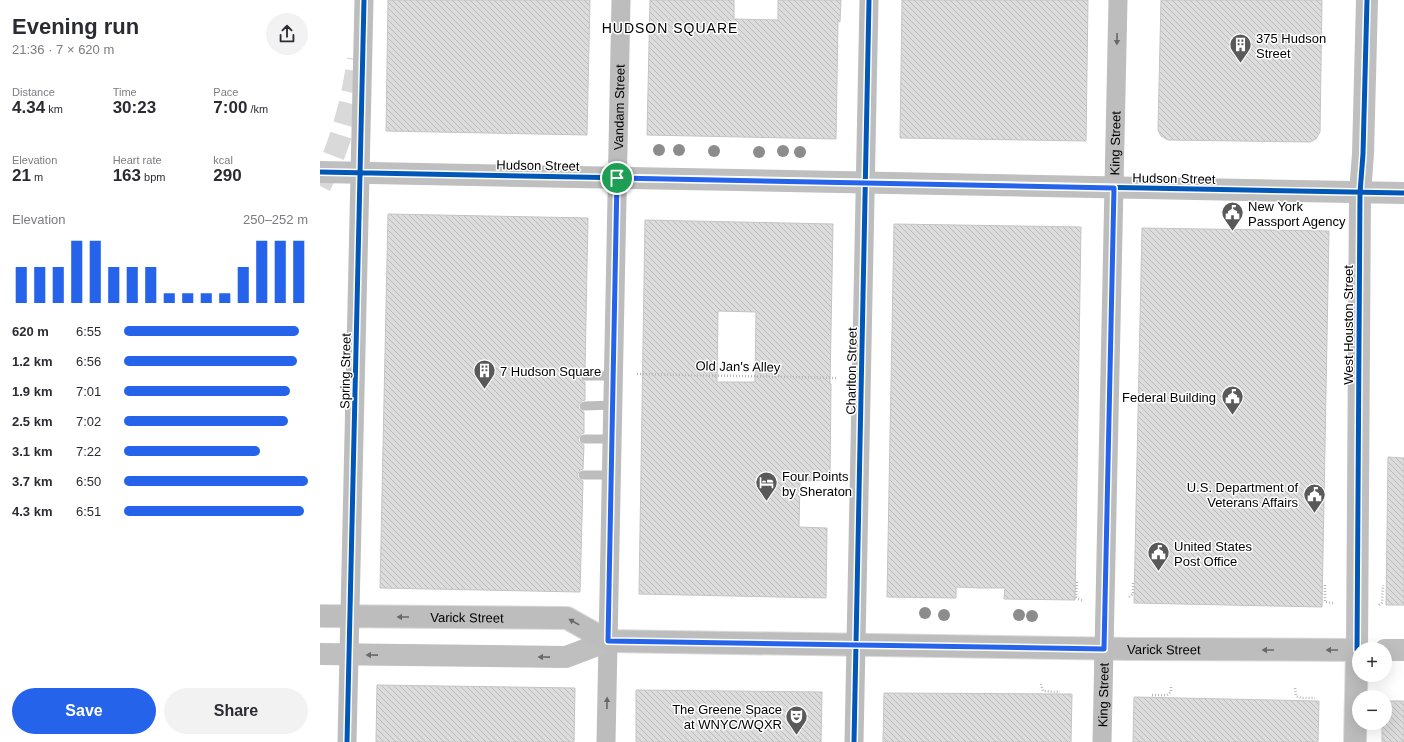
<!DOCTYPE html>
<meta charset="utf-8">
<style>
body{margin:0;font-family:Helvetica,sans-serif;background:#f2f2f3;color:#2b2b33;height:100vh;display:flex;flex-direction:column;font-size:15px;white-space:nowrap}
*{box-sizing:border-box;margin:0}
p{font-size:13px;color:#7c7c81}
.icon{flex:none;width:22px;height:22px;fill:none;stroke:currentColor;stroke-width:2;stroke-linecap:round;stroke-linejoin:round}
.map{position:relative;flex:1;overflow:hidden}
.sheet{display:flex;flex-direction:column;background:#fff;width:320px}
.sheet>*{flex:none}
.controls{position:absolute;left:1032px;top:642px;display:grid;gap:8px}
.controls a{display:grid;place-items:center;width:40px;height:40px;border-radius:50%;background:#fff;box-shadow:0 4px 16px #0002;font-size:20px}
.pin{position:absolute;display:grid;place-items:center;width:34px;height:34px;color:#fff;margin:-17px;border:2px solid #fff;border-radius:50%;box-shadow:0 1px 4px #0007}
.round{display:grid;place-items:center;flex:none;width:42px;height:42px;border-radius:21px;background:#f2f2f3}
.headline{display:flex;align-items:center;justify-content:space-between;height:68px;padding:0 12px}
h1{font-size:22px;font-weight:700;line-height:30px}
.figures{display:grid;grid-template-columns:repeat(3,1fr);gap:6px;height:68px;padding:4px 12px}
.figures div{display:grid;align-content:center}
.figures b{font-size:17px;font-weight:700}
.figures small{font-size:11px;font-weight:400}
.figures p{font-size:11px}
.chart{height:112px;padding:8px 12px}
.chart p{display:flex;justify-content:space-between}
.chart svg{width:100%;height:72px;margin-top:4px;stroke:#2563eb;stroke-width:6}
.cta{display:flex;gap:8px;margin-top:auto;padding:8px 12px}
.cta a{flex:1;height:46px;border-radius:24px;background:#2563eb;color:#fff;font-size:16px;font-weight:700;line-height:46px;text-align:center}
.cta a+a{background:#f2f2f3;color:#2b2b33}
ul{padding:0 12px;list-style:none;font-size:13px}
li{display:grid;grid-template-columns:64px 48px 1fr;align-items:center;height:30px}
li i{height:10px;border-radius:5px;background:#2563eb}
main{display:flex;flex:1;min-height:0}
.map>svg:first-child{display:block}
.building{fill:url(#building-back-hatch);stroke:#c4c4c4;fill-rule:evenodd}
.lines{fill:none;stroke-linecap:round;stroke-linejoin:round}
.highway-tunnel{stroke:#d9d9d9;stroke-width:22;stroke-dasharray:22 11;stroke-linecap:butt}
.primary-casing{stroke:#dbdbdb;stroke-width:24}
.path{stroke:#b8b8b8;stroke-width:2.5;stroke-dasharray:1 2;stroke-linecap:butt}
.lane{stroke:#bdbdbd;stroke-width:9}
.street{stroke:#bdbdbd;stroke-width:19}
.secondary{stroke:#bfbfbf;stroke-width:22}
.primary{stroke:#bdbdbd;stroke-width:22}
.cycleway-casing{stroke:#fff;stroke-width:8}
.cycleway{stroke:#0057b8;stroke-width:5}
.tree{fill:#8c8c8c}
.oneway{fill:#686868}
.oneway2{fill:#696969}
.route-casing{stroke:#fff;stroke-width:8}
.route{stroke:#2563eb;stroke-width:5}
.labels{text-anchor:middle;stroke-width:3;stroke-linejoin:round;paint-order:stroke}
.poi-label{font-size:13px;fill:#000;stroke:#fff;text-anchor:start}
.street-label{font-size:13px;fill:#000;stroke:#fff}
.neighbourhood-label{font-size:14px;letter-spacing:1px;fill:#000;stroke:#fff}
</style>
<main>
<section class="sheet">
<div class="headline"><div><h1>Evening run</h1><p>21:36 · 7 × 620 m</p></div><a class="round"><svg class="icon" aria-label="share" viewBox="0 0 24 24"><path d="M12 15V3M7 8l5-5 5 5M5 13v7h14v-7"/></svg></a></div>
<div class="figures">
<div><p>Distance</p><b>4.34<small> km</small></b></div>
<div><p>Time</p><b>30:23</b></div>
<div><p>Pace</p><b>7:00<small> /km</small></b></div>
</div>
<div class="figures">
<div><p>Elevation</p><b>21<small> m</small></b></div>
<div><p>Heart rate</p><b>163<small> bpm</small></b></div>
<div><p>kcal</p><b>290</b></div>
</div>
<div class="chart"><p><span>Elevation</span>250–252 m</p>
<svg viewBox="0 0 160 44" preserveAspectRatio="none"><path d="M5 44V22M15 44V22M25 44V22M35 44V6M45 44V6M55 44V22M65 44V22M75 44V22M85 44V38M95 44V38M105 44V38M115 44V38M125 44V22M135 44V6M145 44V6M155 44V6"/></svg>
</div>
<ul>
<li><b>620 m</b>6:55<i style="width:95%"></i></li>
<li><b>1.2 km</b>6:56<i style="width:94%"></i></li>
<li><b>1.9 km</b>7:01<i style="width:90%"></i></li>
<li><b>2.5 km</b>7:02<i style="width:89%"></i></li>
<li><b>3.1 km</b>7:22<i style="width:74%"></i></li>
<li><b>3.7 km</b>6:50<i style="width:100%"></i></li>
<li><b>4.3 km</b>6:51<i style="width:98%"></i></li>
</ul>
<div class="cta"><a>Save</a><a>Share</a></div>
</section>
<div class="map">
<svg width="1084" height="742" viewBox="0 0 1084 742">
<defs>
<pattern id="building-back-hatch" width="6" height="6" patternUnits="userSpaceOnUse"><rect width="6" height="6" fill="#dcdcdc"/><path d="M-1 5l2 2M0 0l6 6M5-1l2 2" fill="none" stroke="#bbb"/></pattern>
</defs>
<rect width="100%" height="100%" fill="#fff"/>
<path class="building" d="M68,0H270L267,135L66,131Z
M330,0H414V19L458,20V0H521L520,22L518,21L516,139L327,135Z
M582,0H768L766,141L580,138Z
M841,0H1002L1000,132L996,139L990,142L848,140L841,136L838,130Z
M68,214L268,218L265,370L262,371L259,376L260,379L265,382V400L261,401L258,406L259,409L264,412V433L261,434L258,439L259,442L264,445L263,469L260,470L257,475L258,478L263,481L260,592L60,588Z
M325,220L513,224L510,384H511L510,480L480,481L479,527L507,528L506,598L319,594ZM398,311L436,312L435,382H397Z
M574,224L761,227L755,600L684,599L685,588H660L636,587V598L567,597Z
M822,228L1009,231L1002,607L814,603Z
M1068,457L1084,458V605H1066Z
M57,685L255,688L254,742H56Z
M316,690L502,692L501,742H316Z
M564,693L752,694L751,742H563Z
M814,697L999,701L998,742H813Z
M1065,701H1084V742H1062V723H1065Z"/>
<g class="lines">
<path class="highway-tunnel" d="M0,186C20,147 32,103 38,59"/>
<defs>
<g id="primary">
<path id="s3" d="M0,616L247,618L288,641L811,649L1037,650L1035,742"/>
</g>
</defs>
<use href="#primary" class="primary-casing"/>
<path class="path" d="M317,374L518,378
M757,582L756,597L758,599L764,601
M1005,585V602L1013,603
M809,597L813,594V581
M1059,605L1062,603L1063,585
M721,684L723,691L740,692
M975,688L976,696L981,698H995
M832,695H847L851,692V687"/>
<path class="lane" d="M265,376H293
M264,406L293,405
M264,439H292
M263,475H291"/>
<g class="street">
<path d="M27,742L44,0"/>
<path id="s1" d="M286,742L301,0"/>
<path d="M534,742L549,0"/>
<path id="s2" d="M782,742L798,0"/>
</g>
<path class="secondary" d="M0,172L1084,193
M1039,650H1037L1040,193L1043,154L1047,0
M1065,650H1084
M0,654L246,657L288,641"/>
<use href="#primary" class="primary"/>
<defs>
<path id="cycleway" d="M0,172L1084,193
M1039,650H1037L1040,193L1043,154L1047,0
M27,742L44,0
M534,742L549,0"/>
</defs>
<use href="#cycleway" class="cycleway-casing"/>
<use href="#cycleway" class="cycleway"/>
</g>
<g class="tree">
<circle cx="339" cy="150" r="6"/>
<circle cx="359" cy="150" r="6"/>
<circle cx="394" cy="151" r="6"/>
<circle cx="463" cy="151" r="6"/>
<circle cx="439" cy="152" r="6"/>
<circle cx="480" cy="152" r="6"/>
<circle cx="605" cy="613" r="6"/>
<circle cx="624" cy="615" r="6"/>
<circle cx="699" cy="615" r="6"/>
<circle cx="712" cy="616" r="6"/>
</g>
<defs><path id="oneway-solid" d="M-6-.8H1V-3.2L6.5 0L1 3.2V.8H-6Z"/></defs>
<g class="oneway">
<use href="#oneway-solid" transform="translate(797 39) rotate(91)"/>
<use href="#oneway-solid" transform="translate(83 617) rotate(-180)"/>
<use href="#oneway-solid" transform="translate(254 622) rotate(-151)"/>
<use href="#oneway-solid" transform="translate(948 650) rotate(-180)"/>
<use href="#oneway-solid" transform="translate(1012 650) rotate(180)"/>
<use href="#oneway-solid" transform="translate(287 703) rotate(-89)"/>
</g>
<g class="oneway2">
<use href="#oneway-solid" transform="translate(52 655) rotate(-179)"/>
<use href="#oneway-solid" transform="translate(224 657) rotate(-179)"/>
</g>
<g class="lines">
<defs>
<path id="route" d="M297,178L794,188L784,649L288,641Z"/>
</defs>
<use href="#route" class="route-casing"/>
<use href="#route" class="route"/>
</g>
<defs>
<symbol id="building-pin" viewBox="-11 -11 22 30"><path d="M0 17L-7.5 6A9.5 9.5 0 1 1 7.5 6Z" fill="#595959" stroke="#fff"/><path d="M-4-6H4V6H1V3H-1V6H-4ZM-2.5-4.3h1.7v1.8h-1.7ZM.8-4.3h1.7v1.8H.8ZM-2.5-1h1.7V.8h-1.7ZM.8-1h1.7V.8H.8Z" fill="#fff"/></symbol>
<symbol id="civic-pin" viewBox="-11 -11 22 30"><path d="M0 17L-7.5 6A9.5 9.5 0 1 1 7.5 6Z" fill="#595959" stroke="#fff"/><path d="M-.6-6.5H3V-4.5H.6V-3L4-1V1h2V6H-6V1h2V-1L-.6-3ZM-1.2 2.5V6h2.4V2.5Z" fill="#fff"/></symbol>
<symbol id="hotel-pin" viewBox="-11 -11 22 30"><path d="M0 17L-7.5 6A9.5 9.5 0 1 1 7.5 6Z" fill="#595959" stroke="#fff"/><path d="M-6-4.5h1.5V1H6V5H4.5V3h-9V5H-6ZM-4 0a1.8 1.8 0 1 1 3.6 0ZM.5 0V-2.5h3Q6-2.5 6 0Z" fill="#fff"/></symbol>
<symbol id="theatre-pin" viewBox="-11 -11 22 30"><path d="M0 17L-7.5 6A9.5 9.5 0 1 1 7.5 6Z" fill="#595959" stroke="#fff"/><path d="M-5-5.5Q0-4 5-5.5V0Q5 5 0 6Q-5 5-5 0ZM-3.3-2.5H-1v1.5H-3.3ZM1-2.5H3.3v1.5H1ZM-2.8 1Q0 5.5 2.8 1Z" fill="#fff"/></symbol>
</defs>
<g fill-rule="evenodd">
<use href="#building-pin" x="908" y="32" width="25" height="34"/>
<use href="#civic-pin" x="900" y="200" width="25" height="34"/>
<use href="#building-pin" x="152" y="358" width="25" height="34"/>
<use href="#civic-pin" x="900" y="384" width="25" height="34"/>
<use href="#hotel-pin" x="434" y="470" width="25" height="34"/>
<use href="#civic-pin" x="982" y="482" width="25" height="34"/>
<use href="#civic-pin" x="826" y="540" width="25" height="34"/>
<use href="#theatre-pin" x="464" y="704" width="25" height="34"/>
</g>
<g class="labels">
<g class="poi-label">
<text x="936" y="43">375 Hudson<tspan x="936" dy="15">Street</tspan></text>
<text x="928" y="211">New York<tspan x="928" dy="15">Passport Agency</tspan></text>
<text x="180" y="376">7 Hudson Square</text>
<text x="896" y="402" text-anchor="end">Federal Building</text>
<text x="462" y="481">Four Points<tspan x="462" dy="15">by Sheraton</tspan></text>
<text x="978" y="492" text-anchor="end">U.S. Department of<tspan x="978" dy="15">Veterans Affairs</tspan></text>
<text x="854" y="551">United States<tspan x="854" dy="15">Post Office</tspan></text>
<text x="462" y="714" text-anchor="end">The Greene Space<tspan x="462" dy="15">at WNYC/WQXR</tspan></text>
</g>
<g class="street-label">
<text dy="5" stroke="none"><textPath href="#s1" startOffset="635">Vandam Street</textPath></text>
<text dy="5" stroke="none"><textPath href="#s2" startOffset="599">King Street</textPath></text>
<text transform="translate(218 165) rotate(1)" y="5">Hudson Street</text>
<text transform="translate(854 178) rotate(1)" y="5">Hudson Street</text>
<text transform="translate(1028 325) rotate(-90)" y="5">West Houston Street</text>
<text transform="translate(418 366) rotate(1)" y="5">Old Jan's Alley</text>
<text transform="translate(25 371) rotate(-89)" y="5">Spring Street</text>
<text transform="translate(531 371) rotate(-89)" y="5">Charlton Street</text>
<text dy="5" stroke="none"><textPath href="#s3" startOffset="147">Varick Street</textPath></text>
<text dy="5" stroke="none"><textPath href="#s3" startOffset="850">Varick Street</textPath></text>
<text dy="5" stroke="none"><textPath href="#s2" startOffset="47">King Street</textPath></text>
</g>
<g class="neighbourhood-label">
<text x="350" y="33">HUDSON SQUARE</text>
</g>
</g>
</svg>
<div class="controls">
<a>+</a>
<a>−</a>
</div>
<div class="pin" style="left:297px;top:178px;background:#1e9e55"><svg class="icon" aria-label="arrive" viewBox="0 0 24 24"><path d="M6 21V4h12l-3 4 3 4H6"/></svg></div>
</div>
</main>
